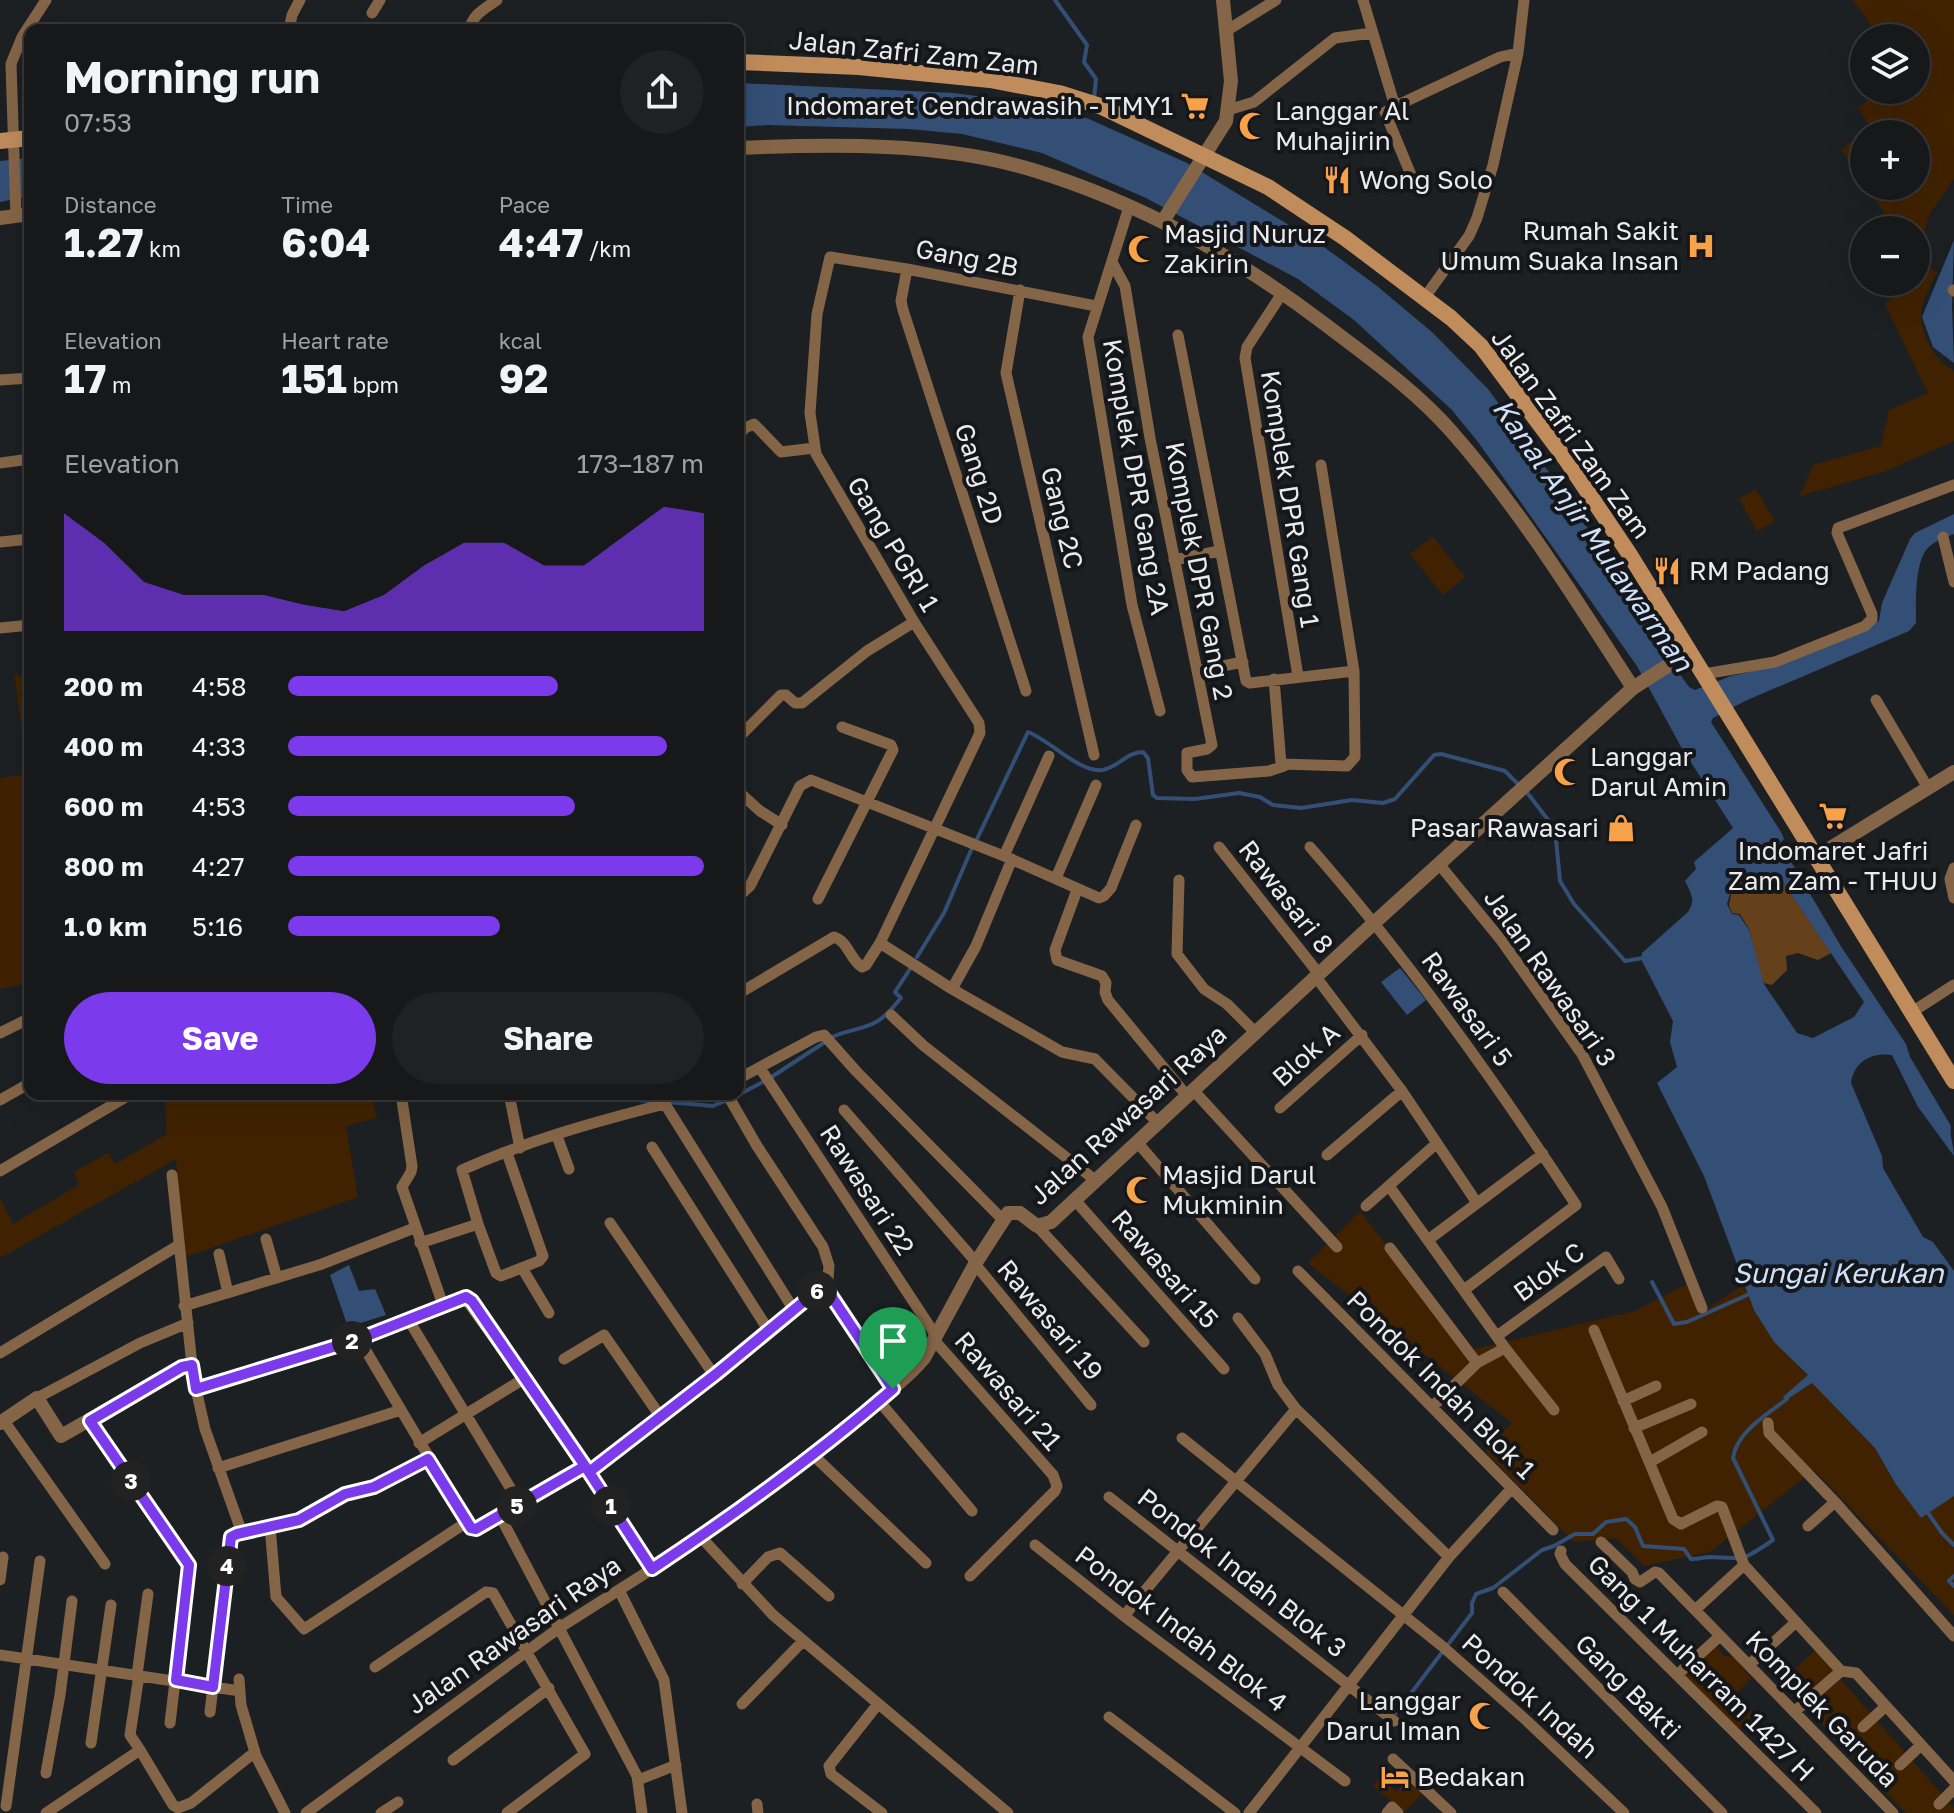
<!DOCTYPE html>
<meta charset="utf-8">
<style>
body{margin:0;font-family:"Golos Text",sans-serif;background:#1f2123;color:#f1f3f6;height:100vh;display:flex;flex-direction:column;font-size:30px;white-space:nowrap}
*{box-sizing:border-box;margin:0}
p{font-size:26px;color:#9ea0a2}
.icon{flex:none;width:44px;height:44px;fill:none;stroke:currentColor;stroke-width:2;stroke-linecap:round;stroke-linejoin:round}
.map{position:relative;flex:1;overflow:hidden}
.panel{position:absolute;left:24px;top:24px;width:720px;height:1076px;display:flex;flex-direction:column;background:#16181a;border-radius:16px;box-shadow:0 8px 32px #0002,0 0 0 2px #353739}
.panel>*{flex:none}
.buttons{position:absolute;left:1850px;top:24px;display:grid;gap:16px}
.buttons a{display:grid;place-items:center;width:80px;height:80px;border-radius:50%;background:#16181a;box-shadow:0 8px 32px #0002,0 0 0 2px #353739;font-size:40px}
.pin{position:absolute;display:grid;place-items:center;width:68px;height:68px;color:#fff;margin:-82px -34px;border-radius:50% 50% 50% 0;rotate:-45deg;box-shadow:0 0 8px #0007}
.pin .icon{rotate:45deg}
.km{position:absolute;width:40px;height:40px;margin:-20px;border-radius:50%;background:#222;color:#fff;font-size:22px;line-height:40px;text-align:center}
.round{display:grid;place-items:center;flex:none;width:84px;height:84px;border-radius:42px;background:#1f2123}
.summary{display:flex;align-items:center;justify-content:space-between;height:136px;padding:0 40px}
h1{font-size:44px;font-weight:700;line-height:60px}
.figures{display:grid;grid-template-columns:repeat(3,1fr);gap:12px;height:136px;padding:8px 40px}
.figures div{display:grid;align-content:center}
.figures b{font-size:40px;font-weight:700}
.figures small{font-size:22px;font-weight:400}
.figures p{font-size:22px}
.chart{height:224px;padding:16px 40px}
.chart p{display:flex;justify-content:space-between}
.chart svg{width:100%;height:144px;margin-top:8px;fill:#7c3aed;opacity:.7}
.button{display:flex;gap:16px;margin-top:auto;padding:16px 40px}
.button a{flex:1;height:92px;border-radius:48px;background:#7c3aed;color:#fff;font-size:32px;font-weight:700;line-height:92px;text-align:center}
.button a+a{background:#1f2123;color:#f1f3f6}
ul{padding:0 40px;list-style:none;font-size:26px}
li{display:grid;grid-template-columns:128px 96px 1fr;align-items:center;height:60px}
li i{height:20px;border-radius:10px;background:#7c3aed}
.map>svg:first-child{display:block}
.green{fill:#402201}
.forest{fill:#65411b}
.water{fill:#334f75;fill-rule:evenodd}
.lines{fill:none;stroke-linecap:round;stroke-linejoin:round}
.stream{stroke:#334f75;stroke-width:4}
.minor{stroke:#856547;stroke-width:11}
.tertiary{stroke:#856547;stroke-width:14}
.secondary{stroke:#c08c5c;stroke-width:16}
.route-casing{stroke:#fff;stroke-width:16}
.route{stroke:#7c3aed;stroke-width:10}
.labels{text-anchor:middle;stroke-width:8;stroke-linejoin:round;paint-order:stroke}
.street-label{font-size:26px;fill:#e9ebed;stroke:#14161a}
.poi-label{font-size:26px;fill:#e9ebed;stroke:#14161a;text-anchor:start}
.water-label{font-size:28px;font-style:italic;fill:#cee1fb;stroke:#14161a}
</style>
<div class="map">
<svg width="1954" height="1813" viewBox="0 0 1954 1813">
<rect width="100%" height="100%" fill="#1d2023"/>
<path class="green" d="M1853,0H1954V179L1930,213L1916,258L1937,272C1932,284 1921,301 1921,313C1921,336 1935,361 1954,371V441L1886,471L1800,496L1813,465L1881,446L1889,410L1928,393L1885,304L1912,282H1916L1919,276L1916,269V230H1896L1866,186H1916V134H1864V184L1841,150L1870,126L1858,108L1881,90H1916V38H1880Z
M1756,489L1775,521L1757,531L1739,499Z
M1433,537L1465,577L1443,595L1410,554Z
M14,673L30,682V983L0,989V778L28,774Z
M164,1094H371L377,1118L346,1126L358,1197L185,1257L176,1159L0,1258V1198L13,1224L79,1185L74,1172L108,1153L115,1164L167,1134Z
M1360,1211L1467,1351L1635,1311L1689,1283L1703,1312L1746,1283C1759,1327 1777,1344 1808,1376L1784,1397L1785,1400L1812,1383L1875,1448L1895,1483L1921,1517L1954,1496V1615L1814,1470L1710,1552L1644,1566L1616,1538L1574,1542L1487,1454L1486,1448L1512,1423L1308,1263Z
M1713,1643L1724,1656L1734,1657L1751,1678L1737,1693L1755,1715L1738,1729L1684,1675Z
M1815,1650L1954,1808V1813H1906L1782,1682Z
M1410,1776L1425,1790L1405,1812L1373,1786L1380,1778L1397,1792Z"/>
<path class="forest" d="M1771,874L1782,881L1831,953L1818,960L1798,953L1786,956L1787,970L1772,985L1764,983L1761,976L1749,929L1740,914L1732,913L1729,905L1733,884L1746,875L1760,879Z"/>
<path class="water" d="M738,83L954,93L1034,104L1089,119L1187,163L1320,244L1377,286L1433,333L1488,389L1573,505L1679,673L1689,687L1695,690L1731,676L1767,668L1879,621L1882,603L1910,539L1915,533L1954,514V534C1946,537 1937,540 1930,546C1914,558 1916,604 1916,623L1909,631L1745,701L1713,718L1711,722L1781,832L1784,839L1780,843L1842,948L1906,1044L1910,1057L1951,1126C1949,1136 1954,1146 1954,1156L1918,1107L1892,1055C1871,1052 1854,1062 1851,1083L1882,1156L1883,1168L1923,1237L1933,1242L1954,1271V1496L1921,1518L1895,1483L1875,1448L1812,1383L1786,1400L1783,1397L1808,1375L1774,1342L1754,1310L1704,1176L1657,1083L1677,1067L1670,1042L1673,1021L1641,959L1642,953L1688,912C1696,900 1691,893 1685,881L1696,869L1694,862L1733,828L1680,745L1637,666L1478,442L1452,410L1354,320L1298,279L1146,198L1042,153L962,134L909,129L768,125L738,127ZM1771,873H1776L1782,881L1864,1002L1854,1017L1813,1038L1797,1033L1764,984L1749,930L1739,915L1732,914L1727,904L1733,883L1746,874L1760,878Z
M30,158V196L0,202V161Z
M1954,240L1952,306L1954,363L1933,347L1922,317Z
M1400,968L1426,1000L1407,1015L1381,982Z
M349,1265L359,1291L375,1289L386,1315L348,1327L330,1275Z"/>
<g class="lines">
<path class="stream" d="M1055,0L1087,45L1084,62L1096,79L1094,99
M977,839L1028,732C1051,741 1080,773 1102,770C1118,768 1126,752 1143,752L1148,758L1153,795L1157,798L1195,799L1239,793L1260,797L1273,805L1301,808L1352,800L1383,803L1395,799L1434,755L1441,754L1505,771L1529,795L1555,829L1560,881L1574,904L1625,961L1643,958
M917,957L944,913L972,848
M830,1038C845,1030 862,1030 876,1022C886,1017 894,1006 901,998L895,992L910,969
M770,1078L825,1042
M732,1098L765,1081
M637,1100L655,1102
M667,1102L713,1106L725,1101
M1652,1282L1674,1324L1687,1322L1754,1292
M1926,1510L1942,1533L1954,1545
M1954,1576L1949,1581L1954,1586
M1396,1713L1472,1613V1603L1476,1594L1493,1588L1542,1550L1554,1546L1575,1534H1593L1606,1522L1626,1519L1635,1527L1643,1546L1684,1549L1691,1559C1698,1559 1705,1557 1711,1557C1747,1559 1742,1561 1773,1540L1733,1458C1737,1431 1767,1415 1787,1399"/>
<path class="minor" d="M1363,0L1393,100L1398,105L1500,57L1518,53
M372,13L380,0
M289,30L292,15L300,0
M470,30C471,15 486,8 497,0
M1226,31L1276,0
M1398,105L1385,112L1411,175
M1228,110L1254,102L1335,38L1372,33
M1129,207L1088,337L1132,605L1160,711
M16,216L11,64L22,37L46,0
M1113,264L1125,286L1150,438L1212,745L1207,749L1187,753V770L1192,777L1269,771L1284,766
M907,269L901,301L903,310L1026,691
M1020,290L1006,373L1094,755
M1953,290L1954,291
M1283,292L1247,347L1245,358L1298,676
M1425,297L1469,236L1477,218L1493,165L1518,53L1524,0
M1178,335L1246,681L1250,683L1354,671
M0,380L30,378
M738,436L745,428L754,424L781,452L814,448
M0,463L30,459
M1943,537L1954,582
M0,542L30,539
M1174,560L1219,551
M0,628L30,625
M1197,671L1243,662
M1704,674L1775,662L1865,626L1872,619V614L1837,533L1838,528L1954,485
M1274,679L1281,764L1347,766L1355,757L1354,671L1321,465
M1876,700L1928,788
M738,738L781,695H786L795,703H802L867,651L914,622
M738,791L760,811L782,825
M1219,847L1319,974
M1310,847C1409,960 1494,1079 1576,1205L1464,1290
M1004,856L1049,756
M1439,864L1501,940L1582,1054L1662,1207L1702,1308
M1954,868L1950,879L1954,898
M1056,878L1096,785
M1179,880L1177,954L1204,989L1227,1004L1256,1033
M1077,890L1055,950L1057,960L1102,976L1106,983L1105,992L1108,1000L1187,1096
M738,897L750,886L800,786L811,780L1004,856L1099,898L1104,896L1111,888L1136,825
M818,899L893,750L891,745L842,727
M880,943L952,989L1062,1052L1095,1059L1158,1123
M1316,977L1402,1091L1477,1203
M952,989L976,946L1012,859
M738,994L834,937C848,941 850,960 862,967L866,965L880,943L980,733L979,723L914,622L816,454L810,413L817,314L830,257L907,269L1096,306
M1912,1012L1954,985
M891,1015L924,1046L1095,1180
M0,1033L30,1018
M760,1068L936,1336
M738,1079L816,1037L824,1035L856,1071L1003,1220
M1194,1091L1337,1247
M401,1094L412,1166L411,1172L402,1187L443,1305
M509,1094L520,1148
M0,1100L30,1083
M1280,1108L1362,1035
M844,1110L976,1262
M557,1136L569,1169
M1137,1142L1255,1279
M652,1147L769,1331
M507,1153L543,1256L539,1261L501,1276L496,1273L478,1224L462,1170C526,1141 597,1121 665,1104L794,1310
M1327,1155L1402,1091
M0,1171L131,1094
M172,1175L192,1365
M1389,1186L1505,1348L1554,1410
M1074,1199L1224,1369
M1366,1206L1437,1143
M610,1223L714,1375
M1037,1226L1144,1342
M266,1239L277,1278
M1428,1240L1543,1154
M420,1243L478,1224
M1390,1248L1477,1363L1432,1407
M219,1254L228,1293
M975,1264L1091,1405
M522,1268L549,1313
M1298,1271L1553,1530
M824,1285L893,1389
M184,1306L319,1265L414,1228
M1238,1318L1265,1354L1278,1385L1296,1409L1449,1557
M408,1319L520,1504
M1594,1330L1673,1519L1681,1524L1717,1506L1722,1507L1744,1565L1841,1671L1856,1673L1954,1781
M1497,1336L1606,1257L1619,1279
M359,1339L471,1528C491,1528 563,1479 585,1466
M934,1340L1053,1475L1057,1486L1055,1491L970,1576
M0,1353L179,1245
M564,1359L604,1335L660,1416
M1477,1363L1505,1348
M196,1389L205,1429L242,1533
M37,1398L140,1343L188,1323
M879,1401L972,1511
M1623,1401L1656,1386
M4,1421L105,1564
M90,1421L189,1565L170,1723
M1768,1423L1769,1433L1835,1502L1954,1636
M1634,1428L1691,1404
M1182,1438L1442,1646L1527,1721L1624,1813
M419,1443L525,1378
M812,1454L926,1563
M1650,1462L1702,1432
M218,1468L401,1410
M589,1472L716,1374L824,1285L828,1278L829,1266L823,1247L757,1146L727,1094
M1109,1497L1394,1721
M500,1516L637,1776L642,1813
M270,1526L276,1597L304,1629L467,1522
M1808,1526L1835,1502
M701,1537L773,1615L1008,1813
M1601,1542L1632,1572L1635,1579L1640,1582L1655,1572L1659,1573L1893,1813
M1035,1545L1124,1616L1345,1781
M1561,1551L1560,1554L1565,1564L1816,1813
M0,1580L3,1557
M742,1584L768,1557L780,1553L829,1596
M619,1590L664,1680L682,1813
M1503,1592L1722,1813
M1695,1610L1744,1565
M1124,1616L1296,1409
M0,1655L240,1691
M1749,1665L1796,1622
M375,1667L486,1592L493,1593L585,1754L507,1813
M137,1675L148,1594
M139,1675L130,1735L140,1750
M1677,1675L1720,1636
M239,1679L241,1705L256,1756
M742,1704L803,1641
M878,1704L829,1766L831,1774L882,1813
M210,1712L231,1537L299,1520L345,1494L374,1487L428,1459
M1794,1712L1841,1671
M1109,1717L1235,1813
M1863,1727L1886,1706
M91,1743L111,1605
M1393,1759L1451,1813
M453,1760L549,1688
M1900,1765L1921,1745
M46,1773L60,1695L72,1601
M638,1780L676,1765
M757,1804L758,1813
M1939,1804L1954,1789
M6,1806L40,1561
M46,1813L140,1750L173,1805L178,1808L191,1803L250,1756H256L285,1813
M306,1813L559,1628L652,1569
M381,1813L398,1802
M1249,1813L1449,1557L1512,1488
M1387,1813L1392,1807L1398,1813"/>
<path class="tertiary" d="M738,148C832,144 942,142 1033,170C1143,204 1235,256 1326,325C1369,358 1415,390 1451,431C1520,509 1576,600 1633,688
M0,218L30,214
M1163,221L1226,121L1231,81L1223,0
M1816,857L1954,772
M0,1423L37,1398L61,1436L182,1367L192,1365L196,1389L359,1339L466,1297L525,1378L652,1569C740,1511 835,1443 912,1371L924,1358L975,1264L1008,1213H1020L1037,1226L1051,1222L1375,922L1633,688L1689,652"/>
<path class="secondary" d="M738,62L859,67L990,80L1059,93L1100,106L1268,187L1345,238L1451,318L1481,346L1567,461L1630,555L1954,1081
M0,141L30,138"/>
</g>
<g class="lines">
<defs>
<path id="route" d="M893,1389C818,1454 735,1514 652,1569L589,1472L585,1466L472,1301L466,1297L359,1339L196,1389L192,1365L182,1367L90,1421L189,1565L176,1680L213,1687L231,1537L237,1534L299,1520L345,1494L374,1487L428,1459L471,1528L476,1529L585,1466L589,1472L716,1374L824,1285L893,1389"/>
</defs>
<use href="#route" class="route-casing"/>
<use href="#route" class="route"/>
</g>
<defs>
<symbol id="supermarket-bare" viewBox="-9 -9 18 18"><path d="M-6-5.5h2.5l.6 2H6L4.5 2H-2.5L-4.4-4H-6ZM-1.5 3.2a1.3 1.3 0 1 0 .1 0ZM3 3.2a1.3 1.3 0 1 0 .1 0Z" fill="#f7a248" stroke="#14161a" stroke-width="2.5" paint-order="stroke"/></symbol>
<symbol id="mosque-bare" viewBox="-9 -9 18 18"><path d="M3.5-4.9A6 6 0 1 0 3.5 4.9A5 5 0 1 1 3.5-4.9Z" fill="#f7a248" stroke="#14161a" stroke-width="2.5" paint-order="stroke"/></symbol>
<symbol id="restaurant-bare" viewBox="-9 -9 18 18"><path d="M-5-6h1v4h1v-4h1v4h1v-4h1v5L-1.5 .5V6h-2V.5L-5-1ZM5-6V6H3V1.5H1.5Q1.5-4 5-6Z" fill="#f7a248" stroke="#14161a" stroke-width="2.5" paint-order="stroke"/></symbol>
<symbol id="hospital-bare" viewBox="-9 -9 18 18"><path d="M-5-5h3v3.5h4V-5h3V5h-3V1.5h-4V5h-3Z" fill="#f7a248" stroke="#14161a" stroke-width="2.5" paint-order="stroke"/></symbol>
<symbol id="shop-bare" viewBox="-9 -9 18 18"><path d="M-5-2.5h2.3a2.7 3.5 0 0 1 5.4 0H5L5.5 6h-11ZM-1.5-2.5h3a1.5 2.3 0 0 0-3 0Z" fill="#f7a248" stroke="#14161a" stroke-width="2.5" paint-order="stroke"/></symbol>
<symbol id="hotel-bare" viewBox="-9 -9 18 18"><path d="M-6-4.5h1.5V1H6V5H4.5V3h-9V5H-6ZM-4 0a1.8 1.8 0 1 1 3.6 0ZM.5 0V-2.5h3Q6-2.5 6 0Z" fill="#f7a248" stroke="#14161a" stroke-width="2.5" paint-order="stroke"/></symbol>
</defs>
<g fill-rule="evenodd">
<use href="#supermarket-bare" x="1175" y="86" width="40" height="40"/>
<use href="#mosque-bare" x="1233" y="106" width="40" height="40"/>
<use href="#restaurant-bare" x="1317" y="160" width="40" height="40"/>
<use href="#hospital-bare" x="1681" y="226" width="40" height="40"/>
<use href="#mosque-bare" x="1122" y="229" width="40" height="40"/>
<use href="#restaurant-bare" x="1647" y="551" width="40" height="40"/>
<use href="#mosque-bare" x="1548" y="752" width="40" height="40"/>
<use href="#supermarket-bare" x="1813" y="796" width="40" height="40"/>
<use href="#shop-bare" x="1601" y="808" width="40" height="40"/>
<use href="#mosque-bare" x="1120" y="1170" width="40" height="40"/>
<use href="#mosque-bare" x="1463" y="1696" width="40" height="40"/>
<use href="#hotel-bare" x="1375" y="1757" width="40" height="40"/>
</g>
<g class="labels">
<g class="street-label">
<text transform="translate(914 53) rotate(6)" y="9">Jalan Zafri Zam Zam</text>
<text transform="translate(967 258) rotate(11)" y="9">Gang 2B</text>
<text transform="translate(1571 434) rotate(54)" y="9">Jalan Zafri Zam Zam</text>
<text transform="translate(979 474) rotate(72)" y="9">Gang 2D</text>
<text transform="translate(1136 477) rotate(80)" y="9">Komplek DPR Gang 2A</text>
<text transform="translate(1290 499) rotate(81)" y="9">Komplek DPR Gang 1</text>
<text transform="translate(1062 518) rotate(76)" y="9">Gang 2C</text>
<text transform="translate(893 544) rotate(59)" y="9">Gang PGRI 1</text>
<text transform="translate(1199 571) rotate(79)" y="9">Komplek DPR Gang 2</text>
<text transform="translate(1286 897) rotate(52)" y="9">Rawasari 8</text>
<text transform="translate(1550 978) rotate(55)" y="9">Jalan Rawasari 3</text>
<text transform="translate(1467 1009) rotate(54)" y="9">Rawasari 5</text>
<text transform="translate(1306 1055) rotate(-42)" y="9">Blok A</text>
<text transform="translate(1128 1115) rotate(-42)" y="9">Jalan Rawasari Raya</text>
<text transform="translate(867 1190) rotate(57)" y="9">Rawasari 22</text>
<text transform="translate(1165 1269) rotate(49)" y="9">Rawasari 15</text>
<text transform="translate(1549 1272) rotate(-36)" y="9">Blok C</text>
<text transform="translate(1050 1320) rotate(50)" y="9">Rawasari 19</text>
<text transform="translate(1441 1385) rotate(45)" y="9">Pondok Indah Blok 1</text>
<text transform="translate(1008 1391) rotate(49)" y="9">Rawasari 21</text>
<text transform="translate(1242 1573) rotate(38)" y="9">Pondok Indah Blok 3</text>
<text transform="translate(1181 1629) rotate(37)" y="9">Pondok Indah Blok 4</text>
<text transform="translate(514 1635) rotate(-35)" y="9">Jalan Rawasari Raya</text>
<text transform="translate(1701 1668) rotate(45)" y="9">Gang 1 Muharram 1427 H</text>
<text transform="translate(1628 1687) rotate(45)" y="9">Gang Bakti</text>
<text transform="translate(1530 1696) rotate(42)" y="9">Pondok Indah</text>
<text transform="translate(1822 1709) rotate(46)" y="9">Komplek Garuda</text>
</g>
<g class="poi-label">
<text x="1173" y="115" text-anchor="end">Indomaret Cendrawasih - TMY1</text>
<text x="1275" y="120">Langgar Al<tspan x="1275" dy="30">Muhajirin</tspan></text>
<text x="1359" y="189">Wong Solo</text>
<text x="1679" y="240" text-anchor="end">Rumah Sakit<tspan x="1679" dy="30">Umum Suaka Insan</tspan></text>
<text x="1164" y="243">Masjid Nuruz<tspan x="1164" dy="30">Zakirin</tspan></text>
<text x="1689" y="580">RM Padang</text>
<text x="1590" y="766">Langgar<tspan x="1590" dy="30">Darul Amin</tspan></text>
<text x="1599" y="837" text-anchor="end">Pasar Rawasari</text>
<text x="1833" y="860" text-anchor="middle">Indomaret Jafri<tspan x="1833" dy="30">Zam Zam - THUU</tspan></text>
<text x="1162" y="1184">Masjid Darul<tspan x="1162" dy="30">Mukminin</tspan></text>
<text x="1461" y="1710" text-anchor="end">Langgar<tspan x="1461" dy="30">Darul Iman</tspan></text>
<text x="1417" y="1786">Bedakan</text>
</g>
<g class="water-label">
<text transform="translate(1593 535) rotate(55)" y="10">Kanal Anjir Mulawarman</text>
<text x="1838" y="1283">Sungai Kerukan</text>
</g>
</g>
</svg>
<div class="buttons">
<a><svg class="icon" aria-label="layers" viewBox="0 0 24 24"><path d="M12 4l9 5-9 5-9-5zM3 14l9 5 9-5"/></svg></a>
<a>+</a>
<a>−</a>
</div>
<div class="pin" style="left:893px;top:1389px;background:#1e9e55"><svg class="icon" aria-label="arrive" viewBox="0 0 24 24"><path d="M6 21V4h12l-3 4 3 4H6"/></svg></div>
<b class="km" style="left:611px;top:1506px">1</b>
<b class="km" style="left:352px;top:1341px">2</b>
<b class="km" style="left:131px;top:1481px">3</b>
<b class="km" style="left:227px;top:1566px">4</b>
<b class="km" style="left:517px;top:1506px">5</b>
<b class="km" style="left:817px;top:1291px">6</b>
<section class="panel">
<div class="summary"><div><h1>Morning run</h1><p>07:53</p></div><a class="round"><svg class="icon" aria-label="share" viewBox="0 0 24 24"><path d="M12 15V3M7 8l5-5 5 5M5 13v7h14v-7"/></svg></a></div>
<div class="figures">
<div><p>Distance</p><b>1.27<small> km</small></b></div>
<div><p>Time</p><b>6:04</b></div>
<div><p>Pace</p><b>4:47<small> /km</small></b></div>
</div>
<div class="figures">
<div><p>Elevation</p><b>17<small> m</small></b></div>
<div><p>Heart rate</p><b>151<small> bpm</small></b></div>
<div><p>kcal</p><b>92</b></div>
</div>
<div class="chart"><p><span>Elevation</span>173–187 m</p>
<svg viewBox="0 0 160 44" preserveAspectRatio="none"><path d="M0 44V8L10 17L20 29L30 33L40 33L50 33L60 36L70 38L80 33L90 24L100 17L110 17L120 24L130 24L140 15L150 6L160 8V44z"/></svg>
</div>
<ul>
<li><b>200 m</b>4:58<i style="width:65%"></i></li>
<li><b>400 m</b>4:33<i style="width:91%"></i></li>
<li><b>600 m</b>4:53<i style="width:69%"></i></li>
<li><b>800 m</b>4:27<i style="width:100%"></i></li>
<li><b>1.0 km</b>5:16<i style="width:51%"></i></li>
</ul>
<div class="button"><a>Save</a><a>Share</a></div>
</section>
</div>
